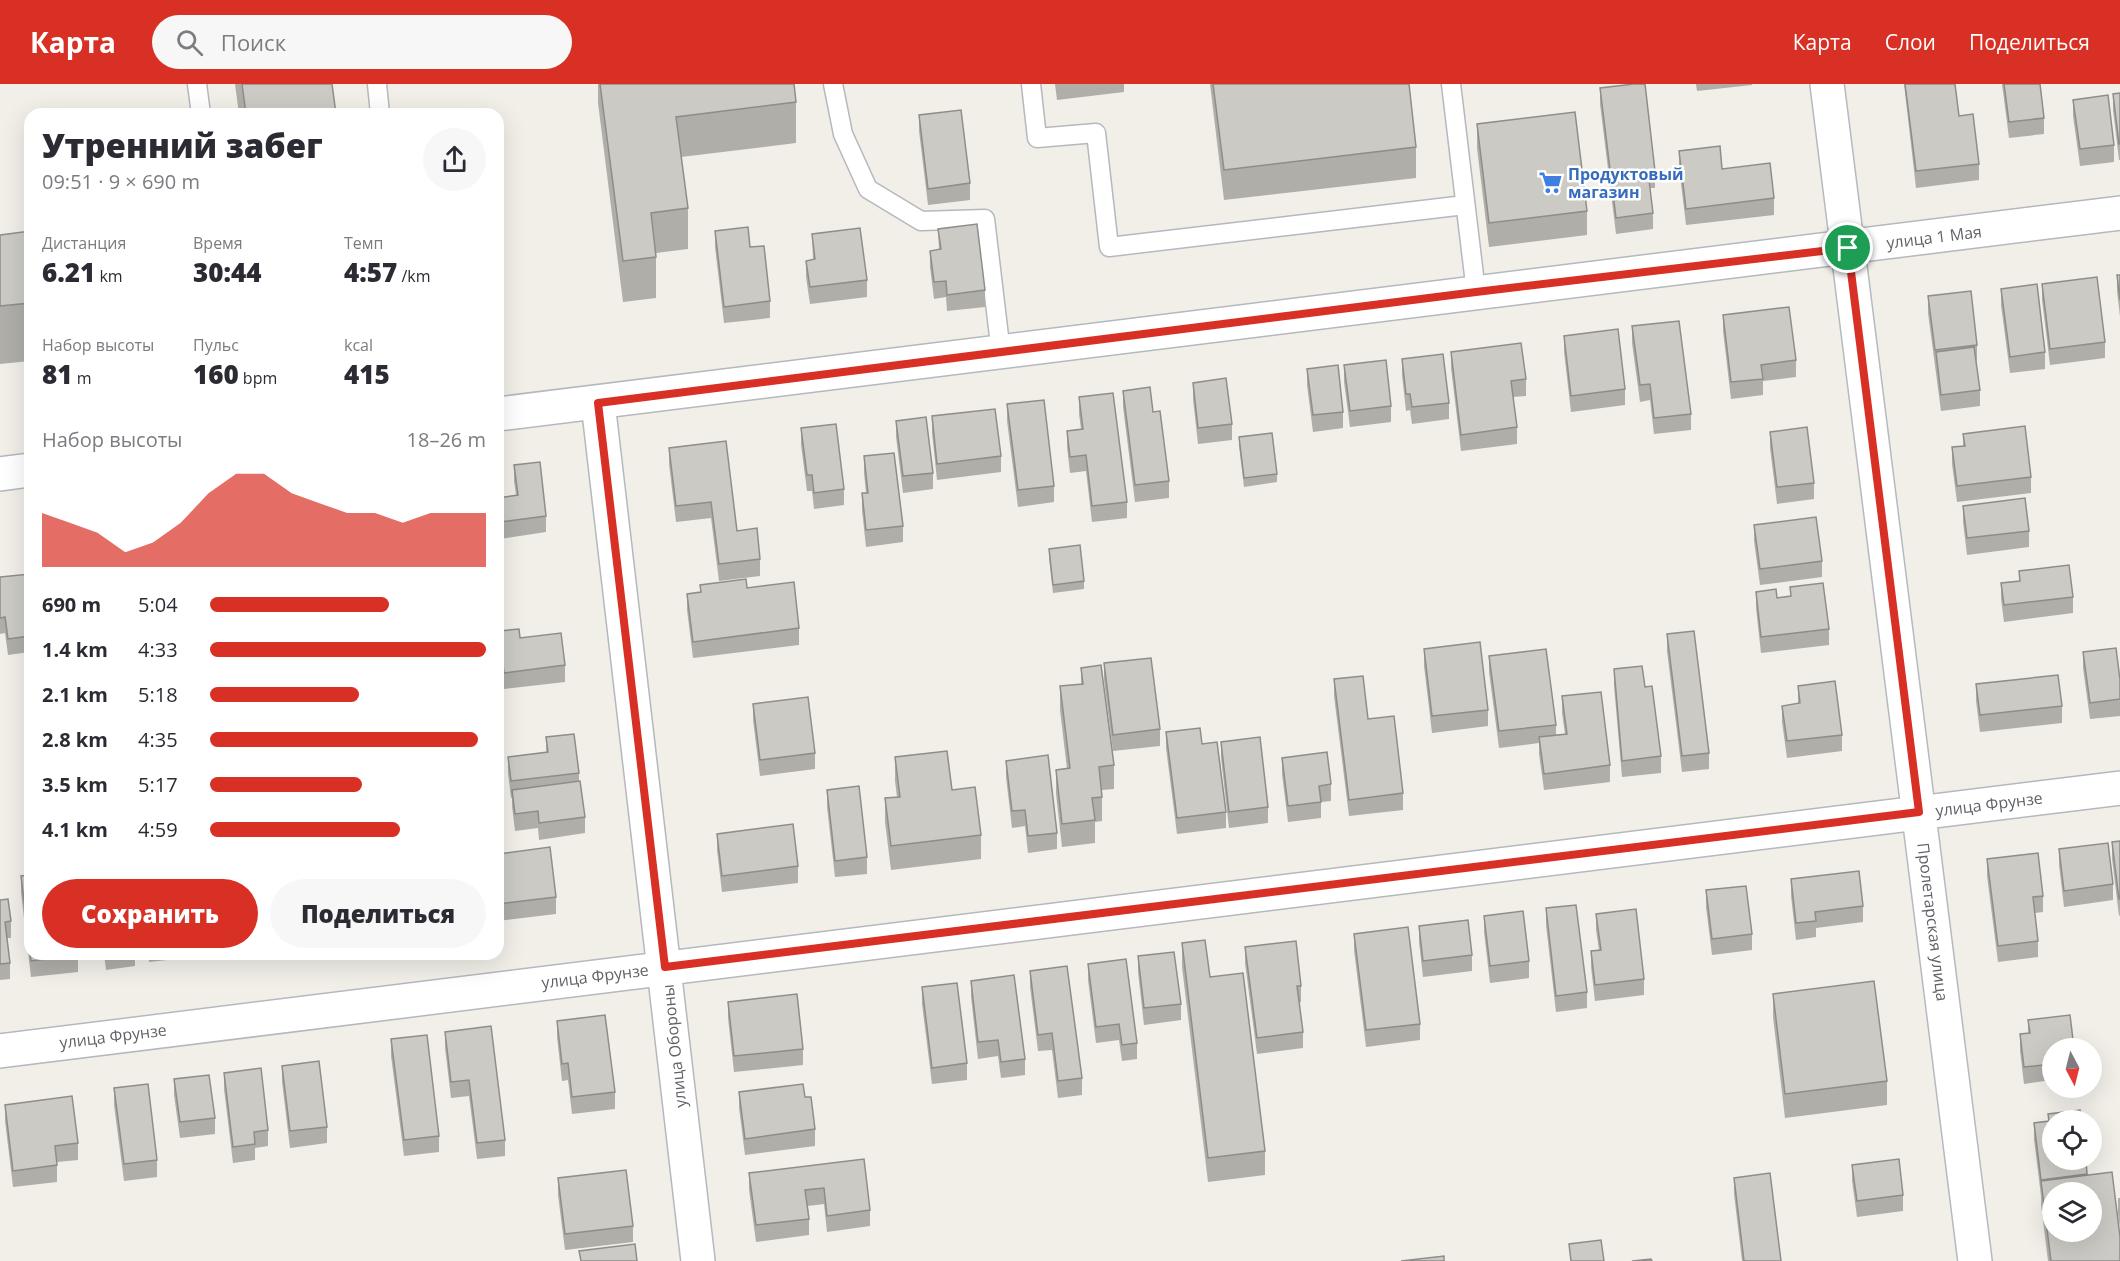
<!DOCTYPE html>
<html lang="ru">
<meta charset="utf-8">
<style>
body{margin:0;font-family:"Open Sans",sans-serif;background:#f7f7f7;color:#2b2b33;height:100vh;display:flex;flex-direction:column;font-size:22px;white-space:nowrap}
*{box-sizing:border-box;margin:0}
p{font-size:20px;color:#7c7c81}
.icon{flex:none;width:33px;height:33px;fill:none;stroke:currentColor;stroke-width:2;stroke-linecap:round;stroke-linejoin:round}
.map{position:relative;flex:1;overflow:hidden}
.panel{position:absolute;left:24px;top:24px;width:480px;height:852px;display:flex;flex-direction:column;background:#fff;border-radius:18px;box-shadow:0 6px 24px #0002}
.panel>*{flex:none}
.needle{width:39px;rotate:173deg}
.controls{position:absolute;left:2042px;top:954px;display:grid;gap:12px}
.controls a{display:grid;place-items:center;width:60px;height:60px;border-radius:50%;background:#fff;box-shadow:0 6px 24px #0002;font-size:30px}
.pin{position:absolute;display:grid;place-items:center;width:51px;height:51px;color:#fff;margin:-26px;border:3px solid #fff;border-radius:50%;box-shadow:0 2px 6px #0007}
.round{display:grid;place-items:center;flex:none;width:63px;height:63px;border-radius:32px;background:#f7f7f7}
.overview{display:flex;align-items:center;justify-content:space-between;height:102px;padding:0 18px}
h1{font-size:33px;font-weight:800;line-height:45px}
.figures{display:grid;grid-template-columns:repeat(3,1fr);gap:9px;height:102px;padding:6px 18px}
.figures div{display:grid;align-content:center}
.figures b{font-size:26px;font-weight:800}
.figures small{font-size:16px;font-weight:400}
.figures p{font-size:16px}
.chart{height:168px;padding:12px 18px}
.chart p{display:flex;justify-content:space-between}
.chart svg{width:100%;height:108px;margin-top:6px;fill:#d93025;opacity:.7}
.primary-button{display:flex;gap:12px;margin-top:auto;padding:12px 18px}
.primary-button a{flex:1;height:69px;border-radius:36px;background:#d93025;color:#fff;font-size:24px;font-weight:800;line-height:69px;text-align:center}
.primary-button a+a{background:#f7f7f7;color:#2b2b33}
ul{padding:0 18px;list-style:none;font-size:20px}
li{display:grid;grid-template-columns:96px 72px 1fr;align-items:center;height:45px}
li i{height:15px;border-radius:8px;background:#d93025}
header{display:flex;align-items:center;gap:36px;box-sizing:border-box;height:84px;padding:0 30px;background:#d93025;color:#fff}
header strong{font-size:28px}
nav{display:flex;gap:33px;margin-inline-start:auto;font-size:21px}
.search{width:420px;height:54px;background:#f7f7f7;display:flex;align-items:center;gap:15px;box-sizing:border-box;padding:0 21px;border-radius:33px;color:#7c7c81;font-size:22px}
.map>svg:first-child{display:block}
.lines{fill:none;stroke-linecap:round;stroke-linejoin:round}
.lane-casing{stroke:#b5b8bc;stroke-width:21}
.street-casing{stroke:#b5b8bc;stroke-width:36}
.secondary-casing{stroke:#b6babf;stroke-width:36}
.lane{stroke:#fff;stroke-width:18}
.street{stroke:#fff;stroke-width:33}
.secondary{stroke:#fff;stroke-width:33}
.wall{fill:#afaea9}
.building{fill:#cccac5;stroke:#8f8d8a;stroke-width:1.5;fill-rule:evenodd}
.route-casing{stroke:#fff;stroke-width:12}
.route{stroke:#d93025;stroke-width:8}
.labels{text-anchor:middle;stroke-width:5;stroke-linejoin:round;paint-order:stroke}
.shop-label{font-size:16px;font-weight:bold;fill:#366cbe;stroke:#fff;text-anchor:start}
.street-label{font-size:16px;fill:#5f6368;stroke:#fff}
</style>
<header>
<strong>Карта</strong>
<div class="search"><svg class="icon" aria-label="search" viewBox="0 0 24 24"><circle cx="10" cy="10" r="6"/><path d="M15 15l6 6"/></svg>Поиск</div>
<nav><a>Карта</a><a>Слои</a><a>Поделиться</a></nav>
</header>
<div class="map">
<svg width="2120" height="1177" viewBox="0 0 2120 1177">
<rect width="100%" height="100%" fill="#f1efe8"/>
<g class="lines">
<defs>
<path id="lane" d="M197,0L201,30
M377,0L380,30
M833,0L843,50L868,105L921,137L985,135L1001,269
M1031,0L1037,54L1096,49L1109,163L1465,121
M1451,0L1476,208"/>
<path id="street" d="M598,319L698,1177
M498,330L2120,129
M0,390L30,386
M0,967L2120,704"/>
<path id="secondary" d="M1827,0L1975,1177"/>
</defs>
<use href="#lane" class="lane-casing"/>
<use href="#street" class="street-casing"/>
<use href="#secondary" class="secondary-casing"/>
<use href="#lane" class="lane"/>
<use href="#street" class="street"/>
<use href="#secondary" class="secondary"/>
</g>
<path class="wall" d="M235,0H332L336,30H239Z
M598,0H794L796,18V59L681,73L688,124V165L656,169V214L623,218L598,19Z
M1055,0H1124V8L1057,16Z
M1210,0H1409L1416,63V94L1224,116Z
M1696,0H1752V1L1697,7Z
M1904,0H1955L1959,32L1979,80V96L1916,104Z
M2002,0H2040L2044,34V50L2009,54Z
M1600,4L1655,87V104H1650L1653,129V145L1616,150L1600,20Z
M2120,9V76H2119L2113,26V10Z
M2073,16L2114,61V78L2080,82L2073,32Z
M919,31L970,99V116L928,121L919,47Z
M1477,40L1587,127V151L1489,163L1477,64Z
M1679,67L1722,85L1774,114V131L1686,141L1679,83Z
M938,145L985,206V223L947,227L946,213L934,215L930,183V167L939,166Z
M30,147V277L0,280V151Z
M715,147L750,163L770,217V234L724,239L715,163Z
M812,150L867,196V213L810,220L806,193V177L813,176Z
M2117,191H2120V233L2117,207Z
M2042,200L2105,258V274L2050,281L2042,216Z
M2001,205L2045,268V285L2010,289L2001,221Z
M1928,212L1977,261V277L1976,278L1980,306V322L1941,327L1928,229Z
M1723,231L1796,276V293L1763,297V311L1731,315L1723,247Z
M1632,242L1691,330V346L1654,350L1650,316L1640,318L1632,259Z
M1564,252L1625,305V321L1571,328L1564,268Z
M1451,268L1526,295V312L1513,313L1517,343V360L1461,367L1451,284Z
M1402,275L1449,319V335L1412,340L1410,326L1406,327L1402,291Z
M1344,281L1391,322V338L1350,343L1344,298Z
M1307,285L1343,328V344L1313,348L1307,301Z
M1193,299L1232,340V356L1198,360L1193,315Z
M1123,307L1153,328L1169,397V414L1135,418L1123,323Z
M1079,313L1127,418V434L1092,438L1086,387L1070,389L1067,363V347L1081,345L1079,330Z
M1007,320L1054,402V418L1018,423L1007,337Z
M932,332L1001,372V388L937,396L932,349Z
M896,337L933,389V405L903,409L896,353Z
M801,344L844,405V421L814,425L812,407H807L801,361Z
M1770,348L1814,399V415L1777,420L1770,364Z
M1963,350L2031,393V409L1957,418L1952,380V363L1963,362Z
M1239,353L1277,390V398L1244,403L1239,362Z
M669,364L760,475V492L719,497L711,434L676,438L669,380Z
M864,372L903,442V458L866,463L862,426V409H866L864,389Z
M514,381L546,432V448L500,455L498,439V414L516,411L514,397Z
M1963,422L2029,447V463L1967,471L1963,438Z
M1754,441L1822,477V493L1760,501L1754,457Z
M1049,465L1084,497V505L1053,509L1049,474Z
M2019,487L2073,513V529L2004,538L2001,515V499L2019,497Z
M30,490V568L8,571L5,549L0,550V493Z
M700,501L799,544V561L693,574L687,526V510L700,508Z
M1790,503L1829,545V561L1761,569L1756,524V508L1777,514L1790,512Z
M499,547L565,581V598L504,605L499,564Z
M1667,550L1709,669V685L1682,688L1667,567Z
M1424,565L1488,626V642L1432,649L1424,582Z
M2083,568L2120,596V632L2090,635L2083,584Z
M1489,572L1556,641V651L1565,650L1562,629V612L1610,681V698L1544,706L1539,670V659L1499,664L1489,588Z
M1104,579L1160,645V662L1113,667L1104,596Z
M1081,584L1114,681V705L1102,706V737L1095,738V759L1062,763L1056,710V686L1067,685L1060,626V602L1081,600Z
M1614,585L1645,603L1661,672V689L1622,693L1614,602Z
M1334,595L1403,709V726L1349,732L1334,612Z
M1976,600L2062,622V639L1980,648L1976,617Z
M1798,602L1842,651V667L1787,674L1782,638V622L1798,620Z
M753,620L815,669V685L760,692L753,636Z
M1166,648L1202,660L1226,728V744L1177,750L1166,664Z
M546,653L579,689V697L585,733V749L539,756L538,744L515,747L512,722V714H511L508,689V673L546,668Z
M1221,658L1268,723V739L1229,744L1221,674Z
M895,673L952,706L981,751V775L891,786L885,738V714L897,713L895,697Z
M1282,674L1331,700V717L1321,718V734L1288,738L1282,690Z
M1006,677L1057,749V765L1028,769L1025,742L1012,744L1006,693Z
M827,706L867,773V790L835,793L827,723Z
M717,750L798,782V799L722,808L717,766Z
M2120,757V831L2119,832L2112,775V758Z
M2059,765L2113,800V816L2064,823L2059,781Z
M498,770L556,813V830L498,837Z
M1987,775L2043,812V828L2035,829L2038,857V873L1998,878L1987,792Z
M21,792L78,870V888L31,893L21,809Z
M1791,795L1863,822V838L1816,844V853L1796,856L1791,812Z
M1706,806L1752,850V866L1712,871L1706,823Z
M0,816L11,837V854H7L10,879V895L0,896Z
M1546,824L1587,908V924L1556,928L1546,841Z
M1596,830L1644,895V911L1595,917L1591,883V867L1599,866L1596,846Z
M1484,832L1529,877V894L1490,899L1484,848Z
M1419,842L1472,871V887L1423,893L1419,858Z
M1354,850L1420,940V956L1366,963L1354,866Z
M1182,859L1265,1067V1091L1208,1098L1182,883Z
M1245,863L1301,902V918L1299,919L1303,948V964L1257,970L1245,879Z
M104,870H135V882L106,886Z
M148,870H194V873L149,878Z
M1138,872L1181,920V936L1144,941L1138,888Z
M1088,880L1137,959V975L1122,977L1119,956L1096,959L1088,896Z
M1030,887L1082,994V1011L1058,1014L1052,966L1038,967L1030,903Z
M971,897L1025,975V991L1001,994L998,972L978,975L971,913Z
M922,903L967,979V996L932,1000L922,920Z
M1773,910L1887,997V1021L1785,1034L1773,933Z
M728,918L803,965V981L734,988L728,934Z
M2028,936L2052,964V996L2024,1000L2020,967V950L2028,949Z
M557,937L615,1008V1025L572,1030L568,996L562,997L557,953Z
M445,948L505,1056V1072L477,1075L469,1012L451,1014L445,964Z
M391,955L439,1052V1068L404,1072L391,972Z
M282,982L327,1043V1059L290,1064L282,998Z
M224,989L268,1046V1062L255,1064V1076L233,1079L224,1005Z
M174,995L215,1034V1050L180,1054L174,1011Z
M114,1004L157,1076V1093L124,1097L114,1021Z
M739,1008L805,1013L815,1045V1062L745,1071L739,1024Z
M5,1021L78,1059V1076L57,1078V1098L13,1103L5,1037Z
M2048,1030L2086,1076L2087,1091L2120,1177H2048L2041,1121V1112L2034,1055V1039L2048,1037Z
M864,1075L870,1126V1142L827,1148L824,1120L808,1122L809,1135V1151L756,1158L749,1106V1089Z
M1852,1081L1903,1111V1127L1857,1133L1852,1097Z
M558,1094L633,1142V1158L565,1166L558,1111Z
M1734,1094L1781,1177H1742L1734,1110Z
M2118,1114H2120V1143L2118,1130Z"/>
<path class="building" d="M242,0H332L336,30H246Z
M600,0H794L796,18L676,33L688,124L651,129L656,173L623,177Z
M1213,0H1409L1416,63L1224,86Z
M1634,0H1645L1655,87L1648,88L1653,129L1616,134L1600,4Z
M1905,0H1955L1959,32L1973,30L1979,80L1916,87Z
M2004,0H2040L2044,34L2009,38Z
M2120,9V60H2119L2113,10Z
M2108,11L2114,61L2080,65L2073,16Z
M961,26L970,99L928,105L919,31Z
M1575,28L1587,127L1489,139L1477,40Z
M1720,62L1722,85L1770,79L1774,114L1686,125L1679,67Z
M977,140L985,206L947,211L946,197L934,198L930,167L941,165L938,145Z
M748,143L750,163L764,162L770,217L724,223L715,147Z
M860,144L867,196L810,203L806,177L815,175L812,150Z
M30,147V219L0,222V151Z
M2117,191H2120V216Z
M2097,193L2105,258L2050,265L2042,200Z
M2037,200L2045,268L2010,273L2001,205Z
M1971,207L1977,261L1935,266L1928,212Z
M1789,223L1796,276L1761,281L1763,295L1731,298L1723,231Z
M1679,237L1691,330L1654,334L1650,300L1640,301L1632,242Z
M1618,245L1625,305L1571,312L1564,252Z
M1521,259L1526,295L1511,297L1517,343L1461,351L1451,268Z
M1974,263L1980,306L1941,311L1936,268Z
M1443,270L1449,319L1412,323L1410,310H1406L1402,275Z
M1386,276L1391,322L1350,327L1344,281Z
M1338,281L1343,328L1313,331L1307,285Z
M1226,294L1232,340L1198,344L1193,299Z
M1150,303L1153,328L1160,327L1169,397L1135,401L1123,307Z
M1113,309L1127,418L1092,422L1086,371L1070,373L1067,347L1083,345L1079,313Z
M1044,316L1054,402L1018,406L1007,320Z
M995,325L1001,372L937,380L932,332Z
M926,333L933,389L903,392L896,337Z
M836,340L844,405L814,409L812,391H807L801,344Z
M2025,342L2031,393L1957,402L1952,363L1965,362L1963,350Z
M1807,343L1814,399L1777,403L1770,348Z
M1272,349L1277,390L1244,394L1239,353Z
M726,357L737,447L757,444L760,475L719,480L711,418L676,422L669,364Z
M894,369L903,442L866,446L862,409H868L864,372Z
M540,378L546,432L500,438L498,414L518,411L514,381Z
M2025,414L2029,447L1967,454L1963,422Z
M1816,433L1822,477L1760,485L1754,441Z
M1080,461L1084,497L1053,501L1049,465Z
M2069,481L2073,513L2004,521L2001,499L2020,497L2019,487Z
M30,490V552L8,555L5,533L0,534V493Z
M746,495L747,504L794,498L799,544L693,558L687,510L701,508L700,501Z
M1823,499L1829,545L1761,553L1756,508L1776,505L1777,514L1791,512L1790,503Z
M519,545L520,554L561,549L565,581L504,589L499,547Z
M1694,547L1709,669L1682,672L1667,550Z
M1480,558L1488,626L1432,632L1424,565Z
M2116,564L2120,596V615L2090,619L2083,568Z
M1546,565L1556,641L1499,647L1489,572Z
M1151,574L1160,645L1113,651L1104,579Z
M1101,581L1114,681L1099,683L1102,713L1092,714L1095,736L1062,740L1056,686L1070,684L1060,602L1083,600L1081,584Z
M1642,582L1645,603L1652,602L1661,672L1622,677L1614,585Z
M2058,591L2062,622L1980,631L1976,600Z
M1363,592L1368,635L1394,632L1403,709L1349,716L1334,595Z
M1835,597L1842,651L1787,657L1782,622L1800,619L1798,602Z
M1601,608L1610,681L1544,690L1539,653L1567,650L1562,612Z
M808,613L815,669L760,676L753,620Z
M1200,644L1202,660L1217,658L1226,728L1177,734L1166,648Z
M574,650L579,689L511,697L508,673L548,668L546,653Z
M1260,653L1268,723L1229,728L1221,658Z
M947,667L952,706L975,703L981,751L891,762L885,714L900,713L895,673Z
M1327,668L1331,700L1319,702L1321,718L1288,722L1282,674Z
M1048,671L1057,749L1028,752L1025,726L1012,727L1006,677Z
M580,697L585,733L539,739L538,727L515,730L512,706Z
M859,702L867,773L835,777L827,706Z
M793,740L798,782L722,792L717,750Z
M2120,757V815H2119L2112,758Z
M2108,759L2113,800L2064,807L2059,765Z
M550,763L556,813L498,820V770Z
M2038,769L2043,812L2033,813L2038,857L1998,862L1987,775Z
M1859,787L1863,822L1815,828L1816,837L1796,839L1791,795Z
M30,791V867L21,792Z
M1746,802L1752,850L1712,855L1706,806Z
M8,815L11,837L5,838L10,879L0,880V816Z
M1576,821L1587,908L1556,912L1546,824Z
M1636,825L1644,895L1595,901L1591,867L1601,866L1596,830Z
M1523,827L1529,877L1490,882L1484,832Z
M1468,836L1472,871L1423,877L1419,842Z
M1408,843L1420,940L1366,946L1354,850Z
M1205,856L1210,893L1243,889L1265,1067L1208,1074L1182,859Z
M1296,857L1301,902H1297L1303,948L1257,954L1245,863Z
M1174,868L1181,920L1144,924L1138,872Z
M30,870H78V871L31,877Z
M1126,875L1137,959L1122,961L1119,940L1096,943L1088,880Z
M1067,882L1082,994L1058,997L1052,949L1038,951L1030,887Z
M1014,891L1025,975L1001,978L998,956L978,958L971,897Z
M1874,897L1887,997L1785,1010L1773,910Z
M957,899L967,979L932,984L922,903Z
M797,910L803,965L734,972L728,918Z
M605,931L615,1008L572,1013L568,979L562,980L557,937Z
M2070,931L2074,964H2052V980L2024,983L2020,950L2030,949L2028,936Z
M491,942L505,1056L477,1059L469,996L451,998L445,948Z
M427,951L439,1052L404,1056L391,955Z
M319,977L327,1043L290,1047L282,982Z
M261,984L268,1046L254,1048L255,1060L233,1063L224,989Z
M209,991L215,1034L180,1038L174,995Z
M148,1000L157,1076L124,1080L114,1004Z
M803,1000L805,1013H811L815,1045L745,1055L739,1008Z
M72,1012L78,1059L55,1062L57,1081L13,1087L5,1021Z
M2080,1026L2081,1036H2052V1076H2086L2087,1090L2041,1096L2034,1039L2049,1037L2048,1030Z
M864,1075L870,1126L827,1132L824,1104L805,1106L809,1135L756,1141L749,1089Z
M1899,1075L1903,1111L1857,1117L1852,1081Z
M626,1086L633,1142L565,1150L558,1094Z
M2112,1088L2120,1153V1177H2051L2041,1097ZM2052,1108H2091V1148H2052Z
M1770,1089L1781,1177H1744L1734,1094Z
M1601,1156L1604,1177H1571L1569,1160Z
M635,1160L637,1177H581L579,1167Z
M1444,1172V1177H1401Z
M1651,1175L1652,1177H1632Z"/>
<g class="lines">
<defs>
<path id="route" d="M1848,164L1919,728L665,883L598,319L1476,208Z"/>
</defs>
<use href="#route" class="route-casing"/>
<use href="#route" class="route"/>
</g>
<defs>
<symbol id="supermarket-bare" viewBox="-9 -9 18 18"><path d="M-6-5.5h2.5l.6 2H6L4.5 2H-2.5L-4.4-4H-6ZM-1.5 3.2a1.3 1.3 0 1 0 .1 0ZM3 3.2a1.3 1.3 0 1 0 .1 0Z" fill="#3f7fe0" stroke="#fff" stroke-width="2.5" paint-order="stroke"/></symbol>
</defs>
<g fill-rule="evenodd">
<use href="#supermarket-bare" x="1534" y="82" width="33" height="33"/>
</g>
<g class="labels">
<g class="shop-label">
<text x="1568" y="96">Продуктовый<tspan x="1568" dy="18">магазин</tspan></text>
</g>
<g class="street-label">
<text transform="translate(1934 153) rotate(-7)" y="6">улица 1 Мая</text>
<text transform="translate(1989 720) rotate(-7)" y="6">улица Фрунзе</text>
<text transform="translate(1933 838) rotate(83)" y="6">Пролетарская улица</text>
<text transform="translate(595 892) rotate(-7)" y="6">улица Фрунзе</text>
<text transform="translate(113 952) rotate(-7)" y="6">улица Фрунзе</text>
<text transform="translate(674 962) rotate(-96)" y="6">улица Обороны</text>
</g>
</g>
</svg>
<div class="controls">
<a><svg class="needle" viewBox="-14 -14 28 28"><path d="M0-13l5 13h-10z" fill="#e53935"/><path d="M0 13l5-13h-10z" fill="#7c7c81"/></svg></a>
<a><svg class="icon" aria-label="locate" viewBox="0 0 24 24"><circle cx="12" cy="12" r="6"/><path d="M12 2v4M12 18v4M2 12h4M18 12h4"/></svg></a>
<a><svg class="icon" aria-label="layers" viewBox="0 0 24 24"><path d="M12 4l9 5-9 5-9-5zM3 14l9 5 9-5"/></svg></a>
</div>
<div class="pin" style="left:1848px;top:164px;background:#1e9e55"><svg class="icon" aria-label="arrive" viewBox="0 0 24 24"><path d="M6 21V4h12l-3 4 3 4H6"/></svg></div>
<section class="panel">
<div class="overview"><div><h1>Утренний забег</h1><p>09:51 · 9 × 690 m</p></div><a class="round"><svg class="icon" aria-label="share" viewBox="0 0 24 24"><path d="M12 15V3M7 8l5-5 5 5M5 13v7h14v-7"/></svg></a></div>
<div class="figures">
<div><p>Дистанция</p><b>6.21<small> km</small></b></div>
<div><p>Время</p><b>30:44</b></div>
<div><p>Темп</p><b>4:57<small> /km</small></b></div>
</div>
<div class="figures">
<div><p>Набор высоты</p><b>81<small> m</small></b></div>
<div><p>Пульс</p><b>160<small> bpm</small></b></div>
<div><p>kcal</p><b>415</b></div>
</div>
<div class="chart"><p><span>Набор высоты</span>18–26 m</p>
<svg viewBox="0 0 160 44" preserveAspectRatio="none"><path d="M0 44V22L10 26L20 30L30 38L40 34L50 26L60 14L70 6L80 6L90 14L100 18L110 22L120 22L130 26L140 22L150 22L160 22V44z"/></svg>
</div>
<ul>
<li><b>690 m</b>5:04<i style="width:65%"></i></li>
<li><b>1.4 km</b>4:33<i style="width:100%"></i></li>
<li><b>2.1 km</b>5:18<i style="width:54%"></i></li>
<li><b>2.8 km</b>4:35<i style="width:97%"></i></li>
<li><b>3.5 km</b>5:17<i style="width:55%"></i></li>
<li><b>4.1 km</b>4:59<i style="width:69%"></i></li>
</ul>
<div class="primary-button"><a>Сохранить</a><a>Поделиться</a></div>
</section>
</div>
